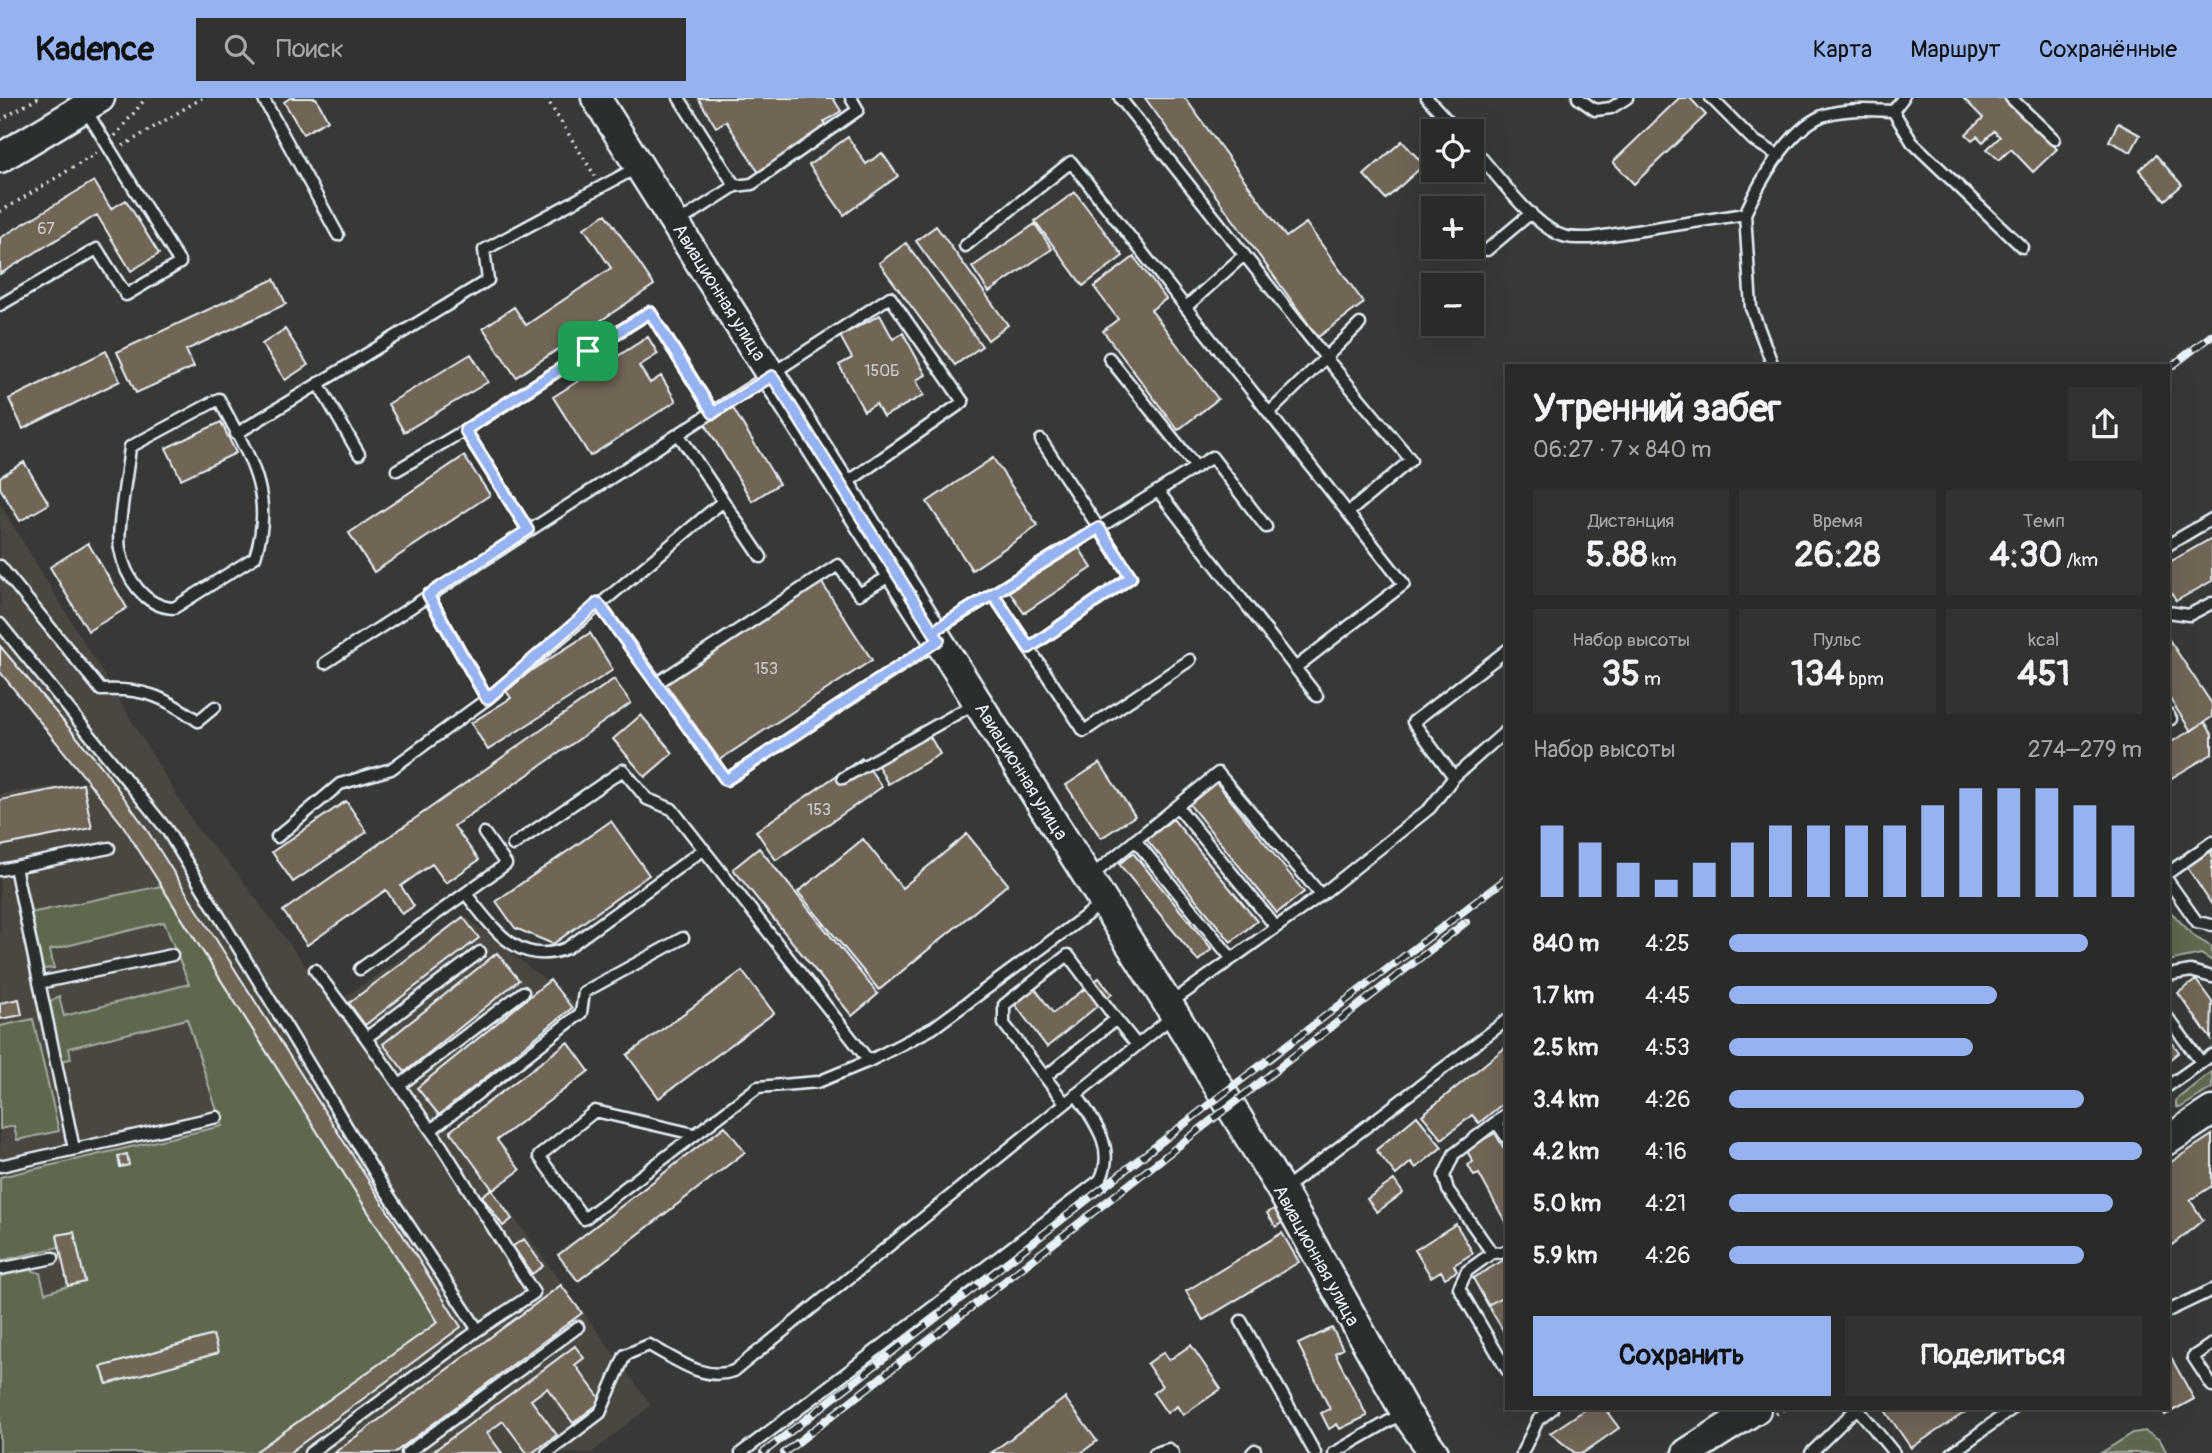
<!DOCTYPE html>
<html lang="ru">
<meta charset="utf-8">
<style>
body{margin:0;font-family:Pangolin,sans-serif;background:#323230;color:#f1f3f6;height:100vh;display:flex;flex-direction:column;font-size:26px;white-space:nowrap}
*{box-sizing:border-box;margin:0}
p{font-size:23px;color:#a5a7a8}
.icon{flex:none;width:38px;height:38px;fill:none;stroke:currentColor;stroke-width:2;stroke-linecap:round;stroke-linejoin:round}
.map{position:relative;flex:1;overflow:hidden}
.drawer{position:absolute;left:1505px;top:266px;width:665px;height:1046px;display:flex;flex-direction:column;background:#2a2a28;border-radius:0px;box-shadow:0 7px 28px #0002,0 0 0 2px #464645}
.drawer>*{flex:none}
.tools{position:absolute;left:1421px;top:21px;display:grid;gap:14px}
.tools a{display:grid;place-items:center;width:63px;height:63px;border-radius:0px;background:#2a2a28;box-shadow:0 7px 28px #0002,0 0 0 2px #464645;font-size:35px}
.pin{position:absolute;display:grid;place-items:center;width:60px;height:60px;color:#fff;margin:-30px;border-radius:14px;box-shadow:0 4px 10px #0006}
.round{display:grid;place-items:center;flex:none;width:74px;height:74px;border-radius:0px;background:#323230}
.overview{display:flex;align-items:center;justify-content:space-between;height:119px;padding:0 28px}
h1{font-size:38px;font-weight:700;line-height:52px}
.figures{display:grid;grid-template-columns:repeat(3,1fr);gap:10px;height:119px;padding:7px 28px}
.figures div{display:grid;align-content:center;border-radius:0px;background:#323230;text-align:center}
.figures b{font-size:35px;font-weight:700}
.figures small{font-size:19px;font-weight:400}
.figures p{font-size:19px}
.chart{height:196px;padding:14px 28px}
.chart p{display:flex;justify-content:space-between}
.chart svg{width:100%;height:126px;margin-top:7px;stroke:#95b2f1;stroke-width:6}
.action{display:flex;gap:14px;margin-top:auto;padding:14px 28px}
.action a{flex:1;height:80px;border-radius:0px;background:#95b2f1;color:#111;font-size:28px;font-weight:700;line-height:80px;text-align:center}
.action a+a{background:#323230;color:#f1f3f6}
ul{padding:0 28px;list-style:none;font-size:23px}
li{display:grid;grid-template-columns:112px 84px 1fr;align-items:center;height:52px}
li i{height:18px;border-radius:9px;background:#95b2f1}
header{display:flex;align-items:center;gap:42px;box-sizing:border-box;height:98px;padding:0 35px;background:#95b2f1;color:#111}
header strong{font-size:33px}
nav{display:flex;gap:38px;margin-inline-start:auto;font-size:24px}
.search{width:490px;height:63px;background:#323230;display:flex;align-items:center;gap:18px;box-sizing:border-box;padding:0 24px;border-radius:0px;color:#a5a7a8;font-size:26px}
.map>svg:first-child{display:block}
.built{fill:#494640}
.green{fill:#5f684f;stroke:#a4aca4;stroke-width:2;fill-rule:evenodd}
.building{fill:#716557;stroke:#e8f1f8;stroke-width:2}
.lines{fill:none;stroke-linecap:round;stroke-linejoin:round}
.lane-casing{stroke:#e8f1f8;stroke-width:15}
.secondary-casing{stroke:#e8f1f8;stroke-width:33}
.path{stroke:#e8f1f8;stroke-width:3.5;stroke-dasharray:2 5;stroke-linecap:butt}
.lane{stroke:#2a2d2e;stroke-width:10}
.secondary{stroke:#2a2d2e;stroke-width:28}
.rail-casing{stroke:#e8f1f8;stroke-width:8}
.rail{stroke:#2a2d2e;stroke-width:5;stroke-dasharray:16;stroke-linecap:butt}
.route-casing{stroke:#fff;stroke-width:14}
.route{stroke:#95b2f1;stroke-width:9}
.labels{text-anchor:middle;stroke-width:7;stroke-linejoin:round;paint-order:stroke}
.number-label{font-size:16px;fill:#caced0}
.street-label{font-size:19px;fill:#e8f1f8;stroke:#2a2d2e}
</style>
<header>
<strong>Kadence</strong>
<div class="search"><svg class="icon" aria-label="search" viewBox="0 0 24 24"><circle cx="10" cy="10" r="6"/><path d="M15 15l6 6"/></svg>Поиск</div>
<nav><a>Карта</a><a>Маршрут</a><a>Сохранённые</a></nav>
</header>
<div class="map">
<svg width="2212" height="1355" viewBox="0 0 2212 1355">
<rect width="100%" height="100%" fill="#383836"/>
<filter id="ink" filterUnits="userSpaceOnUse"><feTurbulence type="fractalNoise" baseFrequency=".0143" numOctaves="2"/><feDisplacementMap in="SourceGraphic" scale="14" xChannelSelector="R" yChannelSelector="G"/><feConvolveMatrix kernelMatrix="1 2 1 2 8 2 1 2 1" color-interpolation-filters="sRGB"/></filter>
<g filter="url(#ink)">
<path class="built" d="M0,406L198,732L237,775L334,906L465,818L588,916L445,1025L651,1307L592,1355H0V696L88,684L0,574Z"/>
<path class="green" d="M161,788L438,1224L254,1355H0V1178L30,1172L40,1175L45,1195L85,1183L73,1134L57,1137L59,1149L0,1163V1079L222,1028L187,921L69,950L71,961L60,963L49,905L59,898L64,918L189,886L164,824L50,852L54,870L43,871L30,815ZM213,1237L218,1255L106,1285L102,1269Z
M2168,811L2195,839L2212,849V863L2201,856L2168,863Z
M33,921L59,1033L17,1042L14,1028L0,1031V928Z
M2212,973V990L2180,1010L2176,1009V1002Z
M2145,1333L2160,1342L2167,1355H2101L2133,1335Z"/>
<path class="building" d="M290,0H316L328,22L303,36L284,4Z
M698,0H833L841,13L824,24L828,30L759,75L726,23L716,29Z
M1145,0H1185L1286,139L1306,125L1364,205L1318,239Z
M1679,0H1690L1706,17L1634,86L1613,64Z
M1963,0H2009L2057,51L2033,74L2011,51L1999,62L1987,51L2000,39L1994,33L1983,44L1977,38L1972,42L1966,36L1983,20Z
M2118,25L2140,37L2131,54L2109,43Z
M848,39L866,66L882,55L898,78L844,117L809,67Z
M1402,43L1424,67L1386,101L1364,77Z
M2156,57L2182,87L2165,102L2139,72Z
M94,83L111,111L126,102L159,156L131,173L97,117L0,176V140Z
M1075,94L1123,158L1083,188L1035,123Z
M606,116L654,187L516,279L483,230L514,209L526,227L611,170L584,130Z
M1035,126L1052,151L989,194L972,169Z
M936,128L1008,227L988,242L916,143Z
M906,145L982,248L955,267L879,165Z
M1134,159L1166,201L1151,212L1218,301L1178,332L1103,233L1118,221L1094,189Z
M274,181L286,206L186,252L194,269L136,295L117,254Z
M880,217L893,241L903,235L926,277L916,282L924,297L883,319L876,306L864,313L839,267L852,260L840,238Z
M285,231L308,267L285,282L262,246Z
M648,239L658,256L639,268L650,285L661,278L676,303L590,358L553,299Z
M106,253L120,283L23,331L9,301Z
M471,256L488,284L404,334L388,306Z
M731,307L779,386L752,403L704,324Z
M221,324L236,355L181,381L166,350Z
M464,358L490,397L374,474L349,435Z
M993,360L1038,428L972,472L927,404Z
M24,364L49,406L20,423L0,390V379Z
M2212,440V483L2176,503L2168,490V465Z
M88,445L127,510L88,533L50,469Z
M1076,445L1092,470L1024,515L1007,490Z
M816,476L872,562L716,664L660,578Z
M590,535L613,572L488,652L471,625L511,600L504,590Z
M2168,540L2212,606V619L2191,633L2168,598Z
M0,548L103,670L145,729L461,1229L289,1355H254L438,1224L122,726L0,574Z
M614,581L631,605L454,728L479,762L446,785L432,766L401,788L414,808L402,816L386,792L307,847L283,813Z
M641,617L673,655L645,679L613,641Z
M2205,624L2212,636V656L2168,682V646Z
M929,637L940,656L888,686L877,666Z
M862,660L882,689L776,762L756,733Z
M1100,665L1135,718L1101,740L1066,687Z
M1216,684L1304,794L1277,815L1189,706Z
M83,686L92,730L0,748V702Z
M346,703L367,734L293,784L272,754Z
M1173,721L1257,823L1231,844L1147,742Z
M611,723L649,777L553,846L515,830L496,803Z
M967,736L1008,786L879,892L798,794L863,741L902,790Z
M759,750L878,896L852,918L733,771Z
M2212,752V807L2187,769Z
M1133,755L1212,851L1198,863L1119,766Z
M463,819L479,840L365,927L349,905Z
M497,855L519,882L405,974L383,946Z
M742,873L774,915L659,1000L627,957Z
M1099,880L1112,896L1047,949L1007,896L1028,881L1053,915Z
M550,882L572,910L439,1017L417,990Z
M2196,882L2212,904L2211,941L2178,895Z
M19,901L22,917L0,921V905Z
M2168,939L2179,954L2168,963Z
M568,944L589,973L497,1042L520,1072L493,1092L450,1033Z
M1507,948V1002L1479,1025L1472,1017L1442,1041L1422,1017Z
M1417,1018L1442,1049L1416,1070L1411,1064L1396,1077L1376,1052Z
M725,1028L745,1054L578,1183L558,1157Z
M1495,1035L1503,1049L1507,1047V1127L1479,1076L1474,1078L1468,1067L1473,1064L1466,1051Z
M2212,1037V1088L2190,1102L2203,1122L2172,1147L2168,1141V1066Z
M127,1056L129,1067L120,1069L118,1058Z
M1394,1082L1403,1095L1377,1114L1367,1101Z
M491,1091L512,1121L503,1128L482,1098Z
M1276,1110L1284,1123L1276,1129L1267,1115Z
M1456,1126L1473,1155L1454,1167L1457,1173L1445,1180L1441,1173L1431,1179L1415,1152Z
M74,1134L85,1184L68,1188L57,1137Z
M1282,1135L1299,1164L1203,1222L1186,1193Z
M524,1141L543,1168L532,1176L513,1148Z
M1507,1160V1196L1488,1207L1473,1180Z
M561,1187L582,1215L394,1355H334Z
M1507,1196V1239L1488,1207Z
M1332,1230L1343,1251L1335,1255L1367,1318L1340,1331L1337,1326L1329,1331L1321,1315L1330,1311L1298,1246Z
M213,1237L218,1255L107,1286L101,1269Z
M1191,1247L1221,1291L1183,1317L1177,1308L1167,1315L1153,1295L1162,1288L1147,1266L1164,1254L1169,1262Z
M575,1248L584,1260L575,1267L602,1303L573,1325L547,1290L531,1302L557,1337L532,1355H527L503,1323L487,1335L502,1355H431Z
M2168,1254L2194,1301L2165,1317L2162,1311H2168Z
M1065,1300L1097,1343L1081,1355H991Z
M1586,1311H1605L1619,1330L1583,1355H1575L1550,1335Z
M1884,1311H1970L1911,1350Z"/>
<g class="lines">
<defs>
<path id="lane" d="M263,0L338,137
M1120,0L1326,260L1411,362L1348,415
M1427,0L1457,33
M1578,0L1595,12L1611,10L1627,0
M1711,0L1753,42L1779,58
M2011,0L2054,41
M1893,13L1912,44L2022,149
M1472,49C1495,74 1528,122 1558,136C1568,141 1579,140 1591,140L1745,116C1759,85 1788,32 1822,18C1844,10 1870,12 1893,13L1903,0
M735,88L752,86L858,12L851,0
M1745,116L1751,210L1773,268
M677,125L735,88L679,0
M965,148L1071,64L1404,486L1295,570
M1487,152L1531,115
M0,207L97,151L126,197L180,165L85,11
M1186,209L1244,157
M1109,260L1196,369
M318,285L359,356
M219,301C248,357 276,395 255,459L174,510C144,509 125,479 120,451C116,434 128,371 130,349Z
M1269,315L1360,226
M236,336L488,182L484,152L638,69
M679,337L761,459
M397,372L465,332
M1158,393L1317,598
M528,432L465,332L650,214L713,315
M2168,447L2212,421
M0,468L101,592C144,590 163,598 198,623L215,609
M993,496L1084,633L1190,562
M428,497L487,601
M598,505L657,585L838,467L859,496L893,476
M2168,514L2189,517L2212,505
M0,526L167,732L384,1090L478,1232L310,1355
M934,533L1212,359L1266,429
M1029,550L1131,479L1041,342
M325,565L890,199L963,304L842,388
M657,585L726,682L936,545
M2168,616L2171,621L2168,622
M1454,679L1507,632
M843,680L974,606
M1177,708L1276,829
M277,739L340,686L391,671L487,601L722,404
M1135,742L1232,861
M513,747L623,672L647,701L672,711L869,963L933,930L1103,805
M15,769L74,1051
M0,772L109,750
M2168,775L2212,744
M1090,779L1218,675L1321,797
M2168,783L2197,824L2212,827
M466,796C493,830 519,870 567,850L704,751
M360,871L506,766L484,735
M315,872L366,940
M2168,877L2191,873L2212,879
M39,885L172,857
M1169,906L1321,797L1430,710L1454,679L1413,624L1507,552
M2168,920L2201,964
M1045,979L1004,926V907L1068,857L1116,921
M400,987L523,894
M2168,988L2212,957
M1065,1005L1045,979L1116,921L1137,947
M1496,1024L1507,1015
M431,1032L581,915L584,894L683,840
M694,1036L595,1013L539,1058L584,1121L758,989L818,984L869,963
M1507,1040L1496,1024L1454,1056L1444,1078L1448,1092L1492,1155L1507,1154
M0,1068L217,1019
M1284,1091L1507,922
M1492,1155L1467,1173L1459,1190L1507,1272
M0,1171L53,1160
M2168,1213L2212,1192
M1241,1223L1315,1355
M478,1232L534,1195L437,1041L366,940L480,854
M2212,1246L2193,1259L2212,1288
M1858,1311L1894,1355
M407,1355L578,1229
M547,1355L600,1315L625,1257L649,1247C676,1261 703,1284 734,1273L1172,919
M741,1355L1100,1082C1117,1050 1093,1022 1076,996
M1155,1355L1169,1351L1173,1355
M1252,1355L1255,1352
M1334,1355L1403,1315
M1522,1355L1538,1322L1552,1311
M1811,1355L1856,1311
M1952,1355L2012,1311"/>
<path id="secondary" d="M596,0L1175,917L1282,1093L1405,1314L1434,1355
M0,60L100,0
M2168,1042L2212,1013
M1687,1355L1756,1311"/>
</defs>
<use href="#lane" class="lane-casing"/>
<use href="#secondary" class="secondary-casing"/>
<path class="path" d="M546,0L595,78
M0,22L38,0
M115,38L146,0
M123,48L202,0
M0,114L97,55
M1776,1316L1784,1311"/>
<use href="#lane" class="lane"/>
<use href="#secondary" class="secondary"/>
<defs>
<path id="rail" d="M2168,271L2212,237
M763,1355L1211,1005L1507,780
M784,1355L1466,824"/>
</defs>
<use href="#rail" class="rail-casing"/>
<use href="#rail" class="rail"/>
</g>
</g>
<g class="lines" filter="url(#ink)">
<defs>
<path id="route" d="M588,253L650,214L713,315L772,278L933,533L993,496L1029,550L1131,479L1099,430L933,533L939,542L726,682L598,505L487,601L428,497L528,432L465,332L588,253"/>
</defs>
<use href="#route" class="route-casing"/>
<use href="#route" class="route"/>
</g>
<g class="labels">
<g class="number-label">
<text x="46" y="136">67</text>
<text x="882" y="278">150Б</text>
<text x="766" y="576">153</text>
<text x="819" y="717">153</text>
</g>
<g class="street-label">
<text transform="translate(720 194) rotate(58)" y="7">Авиационная улица</text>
<text transform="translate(1022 673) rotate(58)" y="7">Авиационная улица</text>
<text transform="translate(1317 1157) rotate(61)" y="7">Авиационная улица</text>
</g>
</g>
</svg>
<div class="tools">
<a><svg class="icon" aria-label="locate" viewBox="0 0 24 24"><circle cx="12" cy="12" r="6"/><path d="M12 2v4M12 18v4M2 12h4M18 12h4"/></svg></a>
<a>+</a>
<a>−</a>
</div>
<div class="pin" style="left:588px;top:253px;background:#1e9e55"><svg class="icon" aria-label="arrive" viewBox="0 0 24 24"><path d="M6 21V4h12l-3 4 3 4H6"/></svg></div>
<section class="drawer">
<div class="overview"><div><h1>Утренний забег</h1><p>06:27 · 7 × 840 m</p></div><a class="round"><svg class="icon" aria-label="share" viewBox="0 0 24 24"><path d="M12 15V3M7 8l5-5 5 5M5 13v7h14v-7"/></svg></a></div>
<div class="figures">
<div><p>Дистанция</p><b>5.88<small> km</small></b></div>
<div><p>Время</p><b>26:28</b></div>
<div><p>Темп</p><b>4:30<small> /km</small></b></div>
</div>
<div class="figures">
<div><p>Набор высоты</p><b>35<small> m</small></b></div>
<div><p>Пульс</p><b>134<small> bpm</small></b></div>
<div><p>kcal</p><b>451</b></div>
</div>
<div class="chart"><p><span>Набор высоты</span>274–279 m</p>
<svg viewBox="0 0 160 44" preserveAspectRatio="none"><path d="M5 44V19M15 44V25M25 44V32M35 44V38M45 44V32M55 44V25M65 44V19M75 44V19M85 44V19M95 44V19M105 44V12M115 44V6M125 44V6M135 44V6M145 44V12M155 44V19"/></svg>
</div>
<ul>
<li><b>840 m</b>4:25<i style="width:87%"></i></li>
<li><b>1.7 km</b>4:45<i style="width:65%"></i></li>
<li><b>2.5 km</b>4:53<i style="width:59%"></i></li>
<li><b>3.4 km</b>4:26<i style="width:86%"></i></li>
<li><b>4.2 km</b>4:16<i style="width:100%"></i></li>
<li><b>5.0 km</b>4:21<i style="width:93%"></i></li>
<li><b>5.9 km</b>4:26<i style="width:86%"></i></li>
</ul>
<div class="action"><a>Сохранить</a><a>Поделиться</a></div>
</section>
</div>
